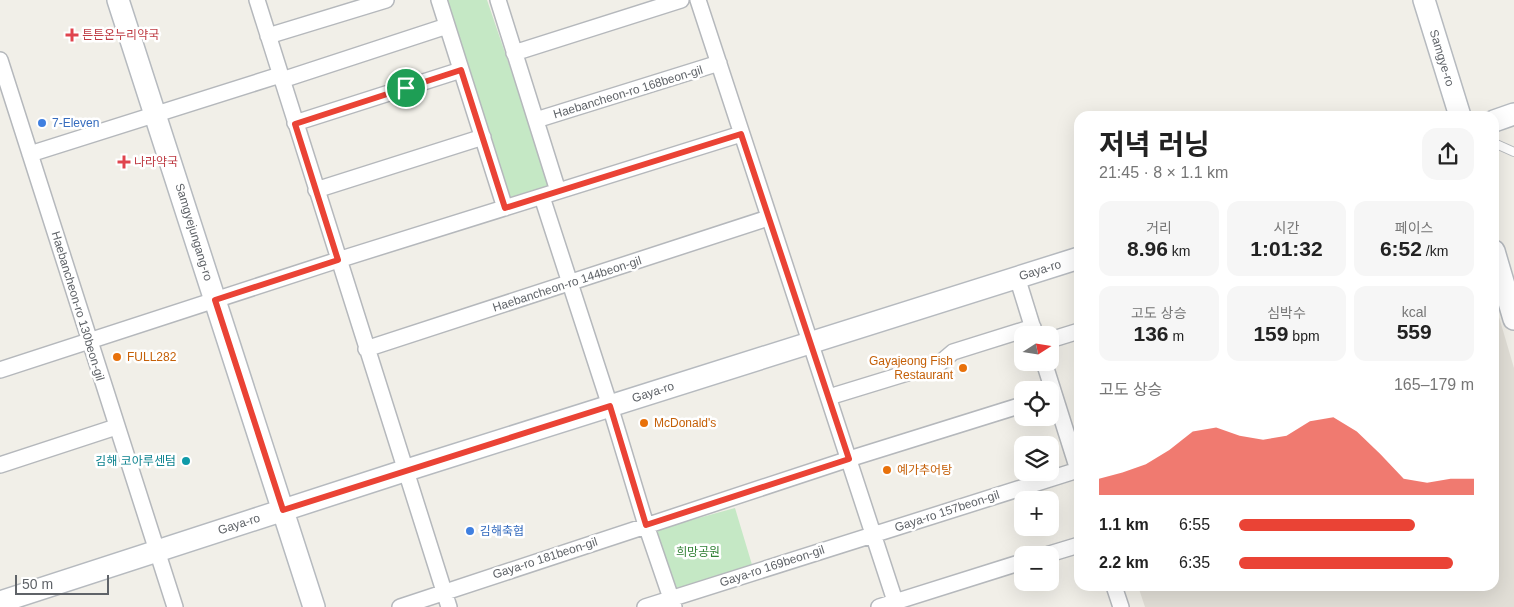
<!DOCTYPE html>
<html lang="ko">
<meta charset="utf-8">
<style>
body{margin:0;font-family:Helvetica,"Noto Sans KR",sans-serif;background:#f6f6f6;color:#222;height:100vh;display:flex;flex-direction:column;font-size:19px;white-space:nowrap}
*{box-sizing:border-box;margin:0}
p{font-size:16px;color:#767676}
.icon{flex:none;width:28px;height:28px;fill:none;stroke:currentColor;stroke-width:2;stroke-linecap:round;stroke-linejoin:round}
.map{position:relative;flex:1;overflow:hidden}
.side{position:absolute;left:1074px;top:111px;width:425px;height:480px;display:flex;flex-direction:column;background:#fff;border-radius:15px;box-shadow:0 5px 20px #0002}
.side>*{flex:none}
.needle{width:32px;rotate:78deg}
.fabs{position:absolute;left:1014px;top:326px;display:grid;gap:10px}
.fabs a{display:grid;place-items:center;width:45px;height:45px;border-radius:10px;background:#fff;box-shadow:0 5px 20px #0002;font-size:25px}
.scale{position:absolute;left:15px;bottom:12px;width:94px;box-sizing:border-box;padding-left:5px;border:2px solid #5f6368;border-top:0;font-size:14px;line-height:18px;white-space:nowrap;color:#5f6368;-webkit-text-stroke:4px #fff;paint-order:stroke}
.pin{position:absolute;display:grid;place-items:center;width:42px;height:42px;color:#fff;margin:-21px;border:2px solid #fff;border-radius:50%;box-shadow:0 1px 5px #0007}
.round{display:grid;place-items:center;flex:none;width:52px;height:52px;border-radius:15px;background:#f6f6f6}
.overview{display:flex;align-items:center;justify-content:space-between;height:85px;padding:0 25px}
h1{font-size:28px;font-weight:700;line-height:38px}
.stats{display:grid;grid-template-columns:repeat(3,1fr);gap:8px;height:85px;padding:5px 25px}
.stats div{display:grid;align-content:center;border-radius:12px;background:#f6f6f6;text-align:center}
.stats b{font-size:21px;font-weight:700}
.stats small{font-size:14px;font-weight:400}
.stats p{font-size:14px}
.chart{height:140px;padding:10px 25px}
.chart p{display:flex;justify-content:space-between}
.chart svg{width:100%;height:90px;margin-top:5px;fill:#ea4335;opacity:.7}
ul{padding:0 25px;list-style:none;font-size:16px}
li{display:grid;grid-template-columns:80px 60px 1fr;align-items:center;height:38px}
li i{height:12px;border-radius:6px;background:#ea4335}
.map>svg:first-child{display:block}
.education{fill:#e1ded6}
.green{fill:#c5e8c5}
.lines{fill:none;stroke-linecap:round;stroke-linejoin:round}
.lane-casing{stroke:#b5b8bc;stroke-width:10}
.street-casing{stroke:#b5b8bc;stroke-width:18}
.secondary-casing{stroke:#b6babf;stroke-width:24}
.lane{stroke:#fff;stroke-width:8}
.street{stroke:#fff;stroke-width:15}
.secondary{stroke:#fff;stroke-width:21}
.route-casing{stroke:#fff;stroke-width:10}
.route{stroke:#ea4335;stroke-width:6}
.health-dot{fill:#e0444e;stroke:#fff;stroke-width:2}
.shop-dot{fill:#3f7fe0;stroke:#fff;stroke-width:2}
.food-dot{fill:#e8710a;stroke:#fff;stroke-width:2}
.culture-dot{fill:#0f9aa8;stroke:#fff;stroke-width:2}
.labels{text-anchor:middle;stroke-width:5;stroke-linejoin:round;paint-order:stroke}
.health-label{font-size:12px;fill:#be3a42;stroke:#fff;text-anchor:start}
.street-label{font-size:12px;fill:#5f6368;stroke:#fff}
.shop-label{font-size:12px;fill:#366cbe;stroke:#fff;text-anchor:start}
.food-label{font-size:12px;fill:#c56008;stroke:#fff;text-anchor:start}
.culture-label{font-size:12px;fill:#0d838f;stroke:#fff;text-anchor:end}
.park-label{font-size:12px;fill:#348238;stroke:#fff}
</style>
<div class="map">
<svg width="1514" height="607" viewBox="0 0 1514 607">
<rect width="100%" height="100%" fill="#f1efe8"/>
<path class="education" d="M1494,300L1514,368V607H1145L1138,586H1494Z"/>
<path class="green" d="M443,0H487L551,187L508,200Z
M735,508L753,568L672,594L651,531Z"/>
<g class="lines">
<defs>
<path id="lane" d="M1494,143L1514,152"/>
<path id="street" d="M257,0L449,607
M439,0L505,208
M498,0L558,191
M698,0L897,607
M268,36L386,0
M514,53L681,0
M0,60L175,607
M282,80L447,26
M536,120L719,63
M295,123L461,70
M30,154L280,75
M316,190L483,137
M542,197L610,406L646,525L674,607
M1017,277L1035,335
M1050,340L1079,331
M366,349L768,218
M1044,362L1079,473
M0,370L338,260L741,134
M829,397L940,363L953,352L1033,327
M0,465L116,427
M1046,555L1079,545
M1114,586L1121,607
M400,607L849,459L1022,405
M645,607L1078,470
M879,607L1022,562"/>
<path id="secondary" d="M118,0L314,607
M1424,0L1460,116
M1494,121L1514,114
M1494,251L1514,319
M0,602L407,470L1079,258"/>
</defs>
<use href="#lane" class="lane-casing"/>
<use href="#street" class="street-casing"/>
<use href="#secondary" class="secondary-casing"/>
<use href="#lane" class="lane"/>
<use href="#street" class="street"/>
<use href="#secondary" class="secondary"/>
</g>
<g class="lines">
<defs>
<path id="route" d="M461,70L505,208L741,134L849,459L646,525L610,406L283,510L215,300L338,260L295,124Z"/>
</defs>
<use href="#route" class="route-casing"/>
<use href="#route" class="route"/>
</g>
<g class="health-dot">
<path d="M69.5 27.5h5v5h5v5h-5v5h-5v-5h-5v-5h5z"/>
<path d="M121.5 154.5h5v5h5v5h-5v5h-5v-5h-5v-5h5z"/>
</g>
<g class="shop-dot">
<circle cx="42" cy="123" r="5"/>
<circle cx="470" cy="531" r="5"/>
</g>
<g class="food-dot">
<circle cx="117" cy="357" r="5"/>
<circle cx="963" cy="368" r="5"/>
<circle cx="644" cy="423" r="5"/>
<circle cx="887" cy="470" r="5"/>
</g>
<circle class="culture-dot" cx="186" cy="461" r="5"/>
<g class="labels">
<g class="health-label">
<text x="82" y="39">튼튼온누리약국</text>
<text x="134" y="166">나라약국</text>
</g>
<g class="street-label">
<text transform="translate(1442 58) rotate(73)" y="4">Samgye-ro</text>
<text transform="translate(628 92) rotate(-17)" y="4">Haebancheon-ro 168beon-gil</text>
<text transform="translate(194 232) rotate(73)" y="4">Samgyejungang-ro</text>
<text transform="translate(1040 270) rotate(-17)" y="4">Gaya-ro</text>
<text transform="translate(567 284) rotate(-18)" y="4">Haebancheon-ro 144beon-gil</text>
<text transform="translate(78 306) rotate(73)" y="4">Haebancheon-ro 130beon-gil</text>
<text transform="translate(653 392) rotate(-18)" y="4">Gaya-ro</text>
<text transform="translate(947 511) rotate(-18)" y="4">Gaya-ro 157beon-gil</text>
<text transform="translate(239 524) rotate(-18)" y="4">Gaya-ro</text>
<text transform="translate(545 558) rotate(-18)" y="4">Gaya-ro 181beon-gil</text>
<text transform="translate(772 566) rotate(-18)" y="4">Gaya-ro 169beon-gil</text>
</g>
<g class="shop-label">
<text x="52" y="127">7-Eleven</text>
<text x="480" y="535">김해축협</text>
</g>
<g class="food-label">
<text x="127" y="361">FULL282</text>
<text x="953" y="365" text-anchor="end">Gayajeong Fish<tspan x="953" dy="14">Restaurant</tspan></text>
<text x="654" y="427">McDonald's</text>
<text x="897" y="474">예가추어탕</text>
</g>
<g class="culture-label">
<text x="176" y="465">김해 코아루센텀</text>
</g>
<g class="park-label">
<text x="698" y="556">희망공원</text>
</g>
</g>
</svg>
<div class="fabs">
<a><svg class="needle" viewBox="-14 -14 28 28"><path d="M0-13l5 13h-10z" fill="#e53935"/><path d="M0 13l5-13h-10z" fill="#767676"/></svg></a>
<a><svg class="icon" aria-label="locate" viewBox="0 0 24 24"><circle cx="12" cy="12" r="6"/><path d="M12 2v4M12 18v4M2 12h4M18 12h4"/></svg></a>
<a><svg class="icon" aria-label="layers" viewBox="0 0 24 24"><path d="M12 4l9 5-9 5-9-5zM3 14l9 5 9-5"/></svg></a>
<a>+</a>
<a>−</a>
</div>
<div class="scale">50 m</div>
<div class="pin" style="left:406px;top:88px;background:#1e9e55"><svg class="icon" aria-label="arrive" viewBox="0 0 24 24"><path d="M6 21V4h12l-3 4 3 4H6"/></svg></div>
<section class="side">
<div class="overview"><div><h1>저녁 러닝</h1><p>21:45 · 8 × 1.1 km</p></div><a class="round"><svg class="icon" aria-label="share" viewBox="0 0 24 24"><path d="M12 15V3M7 8l5-5 5 5M5 13v7h14v-7"/></svg></a></div>
<div class="stats">
<div><p>거리</p><b>8.96<small> km</small></b></div>
<div><p>시간</p><b>1:01:32</b></div>
<div><p>페이스</p><b>6:52<small> /km</small></b></div>
</div>
<div class="stats">
<div><p>고도 상승</p><b>136<small> m</small></b></div>
<div><p>심박수</p><b>159<small> bpm</small></b></div>
<div><p>kcal</p><b>559</b></div>
</div>
<div class="chart"><p><span>고도 상승</span>165–179 m</p>
<svg viewBox="0 0 160 44" preserveAspectRatio="none"><path d="M0 44V36L10 33L20 29L30 22L40 13L50 11L60 15L70 17L80 15L90 8L100 6L110 13L120 24L130 36L140 38L150 36L160 36V44z"/></svg>
</div>
<ul>
<li><b>1.1 km</b>6:55<i style="width:75%"></i></li>
<li><b>2.2 km</b>6:35<i style="width:91%"></i></li>
</ul>
</section>
</div>
